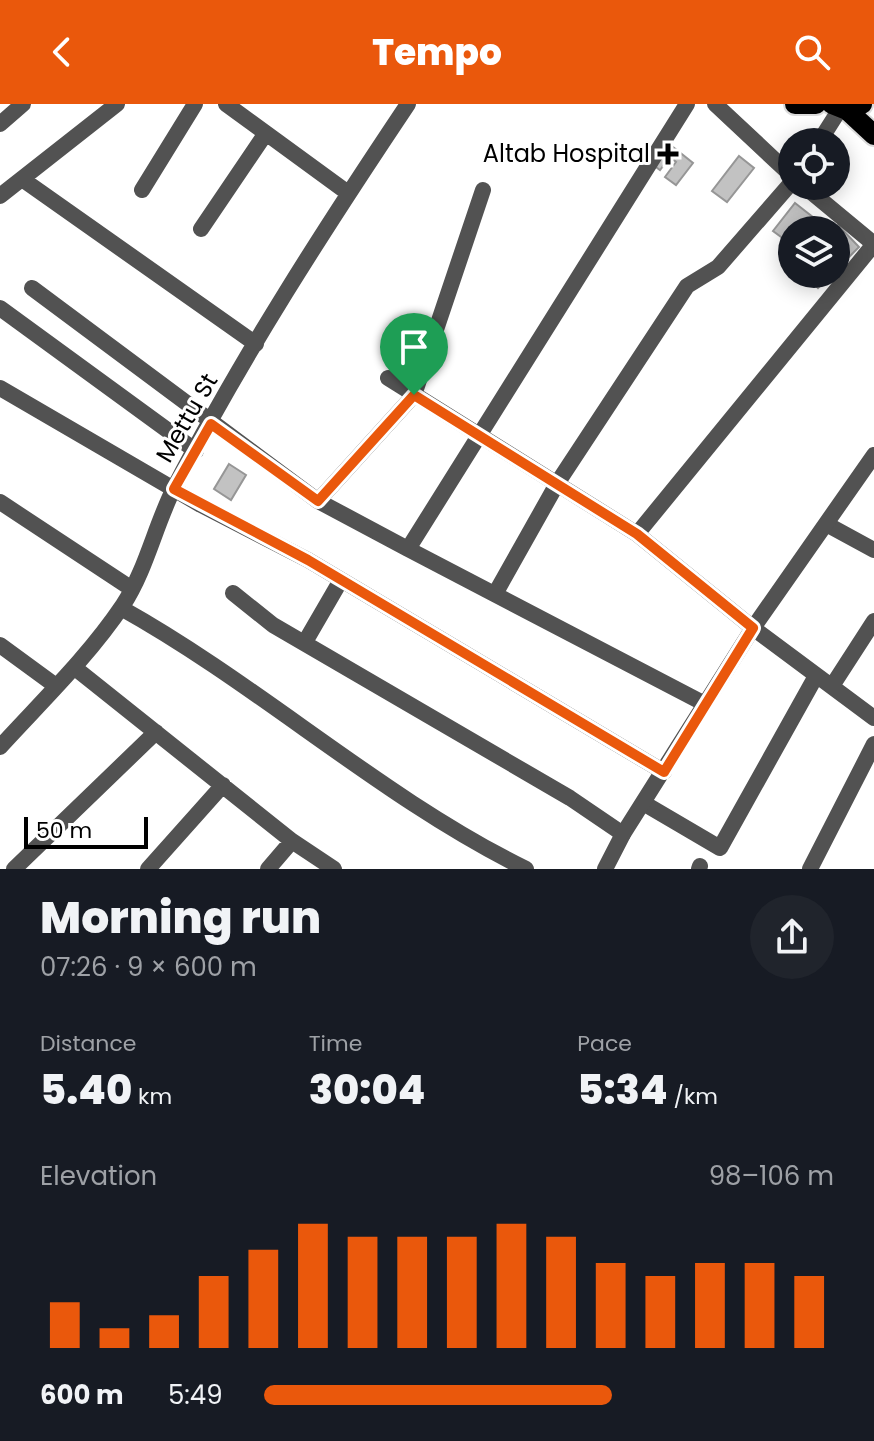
<!DOCTYPE html>
<meta charset="utf-8">
<style>
body{margin:0;font-family:Poppins,sans-serif;background:#20242c;color:#f1f3f6;height:100vh;display:flex;flex-direction:column;font-size:30px;white-space:nowrap}
*{box-sizing:border-box;margin:0}
p{font-size:26px;color:#9ea1a6}
.icon{flex:none;width:44px;height:44px;fill:none;stroke:currentColor;stroke-width:2;stroke-linecap:round;stroke-linejoin:round}
.map{position:relative;height:765px;overflow:hidden}
.details{display:flex;flex-direction:column;background:#171b24;flex:1}
.details>*{flex:none}
.tools{position:absolute;left:778px;top:24px;display:grid;gap:16px}
.tools a{display:grid;place-items:center;width:72px;height:72px;border-radius:50%;background:#171b24;box-shadow:0 4px 20px #0003;font-size:40px}
.scale{position:absolute;left:24px;bottom:20px;width:124px;box-sizing:border-box;padding-left:8px;border:4px solid #000;border-top:0;font-size:22px;line-height:28px;white-space:nowrap;color:#000;-webkit-text-stroke:6px #fff;paint-order:stroke}
.pin{position:absolute;display:grid;place-items:center;width:68px;height:68px;color:#fff;margin:-82px -34px;border-radius:50% 50% 50% 0;rotate:-45deg;box-shadow:0 0 8px #0007}
.pin .icon{rotate:45deg}
.round{display:grid;place-items:center;flex:none;width:84px;height:84px;border-radius:42px;background:#20242c}
.overview{display:flex;align-items:center;justify-content:space-between;height:136px;padding:0 40px}
h1{font-size:44px;font-weight:800;line-height:60px}
.figures{display:grid;grid-template-columns:repeat(3,1fr);gap:12px;height:136px;padding:8px 40px}
.figures div{display:grid;align-content:center}
.figures b{font-size:40px;font-weight:800}
.figures small{font-size:22px;font-weight:400}
.figures p{font-size:22px}
.chart{height:224px;padding:16px 40px}
.chart p{display:flex;justify-content:space-between}
.chart svg{width:100%;height:144px;margin-top:8px;stroke:#ea580c;stroke-width:6}
ul{padding:0 40px;list-style:none;font-size:26px}
li{display:grid;grid-template-columns:128px 96px 1fr;align-items:center;height:60px}
li i{height:20px;border-radius:10px;background:#ea580c}
header{display:flex;justify-content:space-between;align-items:center;height:104px;padding:0 40px;background:#ea580c;color:#fff;font-size:36px;font-weight:800}
.map>svg:first-child{display:block}
.building{fill:#c2c2c2;stroke:#969696;stroke-width:2}
.lines{fill:none;stroke-linecap:round;stroke-linejoin:round}
.primary-casing{stroke:#dbdbdb;stroke-width:24}
.minor{stroke:#525252;stroke-width:16}
.tertiary{stroke:#525252;stroke-width:16}
.primary{stroke:#000;stroke-width:20}
.route-casing{stroke:#fff;stroke-width:16}
.route{stroke:#ea580c;stroke-width:10}
.poi-dot{fill:#000;stroke:#fff;stroke-width:3}
.labels{text-anchor:middle;stroke-width:6;stroke-linejoin:round;paint-order:stroke}
.poi-label{font-size:24px;fill:#000;stroke:#fff;text-anchor:end}
.street-label{font-size:24px;fill:#000;stroke:#fff}
</style>
<header><svg class="icon" aria-label="back" viewBox="0 0 24 24"><path d="M15 5l-7 7 7 7"/></svg>Tempo<svg class="icon" aria-label="search" viewBox="0 0 24 24"><circle cx="10" cy="10" r="6"/><path d="M15 15l6 6"/></svg></header>
<div class="map">
<svg width="874" height="765" viewBox="0 0 874 765">
<rect width="100%" height="100%" fill="#fff"/>
<path class="building" d="M668,39L693,59L676,81L665,73L676,58L670,53L660,66L652,60Z
M739,52L754,64L727,98L712,87Z
M795,99L814,114L805,126H792V141L773,127Z
M838,121L859,143L836,166V126H833Z
M804,170H832L818,184Z
M229,360L246,371L231,396L214,385Z"/>
<g class="lines">
<defs>
<path id="primary" d="M795,0H816
M832,0L847,6L862,0
M847,6L874,31"/>
</defs>
<use href="#primary" class="primary-casing"/>
<path class="minor" d="M226,0L348,89
M687,0L408,445L705,600
M0,20L23,0
M819,38L840,5
M22,75L256,240
M142,86L195,0
M0,92L117,0
M201,125L266,29
M32,184L318,397
M0,204L196,347
M388,274L637,430L753,524L874,614
M0,284L201,401L308,456L664,668
M0,398L132,485
M828,421L874,446
M637,430L874,140
M408,445L318,397L414,291L483,86
M233,489L273,521L570,694L623,730
M495,490L558,378L687,182L718,163L792,78
M121,504C261,582 382,694 526,765
M305,538L341,476
M0,541L56,582
M75,564L292,737L334,765
M832,582L874,517
M0,643C42,597 88,553 123,501C146,466 155,422 174,384C243,251 325,124 408,0
M645,700L720,744L816,572
M14,765L156,628
M148,765L223,681
M268,765L292,737
M699,765L700,762
M810,765L874,640"/>
<path class="tertiary" d="M715,0L792,72
M804,82L874,140
M605,765L623,730L753,524L874,351"/>
<use href="#primary" class="primary"/>
</g>
<g class="lines">
<defs>
<path id="route" d="M414,291L637,430L753,524L664,668L308,456L174,385L211,320L318,397Z"/>
</defs>
<use href="#route" class="route-casing"/>
<use href="#route" class="route"/>
</g>
<path class="poi-dot" d="M664 38h8v8h8v8h-8v8h-8v-8h-8v-8h8z"/>
<g class="labels">
<g class="poi-label">
<text x="650" y="58">Altab Hospital</text>
</g>
<g class="street-label">
<text transform="translate(187 314) rotate(-60)" y="8">Mettu St</text>
</g>
</g>
</svg>
<div class="tools">
<a><svg class="icon" aria-label="locate" viewBox="0 0 24 24"><circle cx="12" cy="12" r="6"/><path d="M12 2v4M12 18v4M2 12h4M18 12h4"/></svg></a>
<a><svg class="icon" aria-label="layers" viewBox="0 0 24 24"><path d="M12 4l9 5-9 5-9-5zM3 14l9 5 9-5"/></svg></a>
</div>
<div class="scale">50 m</div>
<div class="pin" style="left:414px;top:291px;background:#1e9e55"><svg class="icon" aria-label="arrive" viewBox="0 0 24 24"><path d="M6 21V4h12l-3 4 3 4H6"/></svg></div>
</div>
<section class="details">
<div class="overview"><div><h1>Morning run</h1><p>07:26 · 9 × 600 m</p></div><a class="round"><svg class="icon" aria-label="share" viewBox="0 0 24 24"><path d="M12 15V3M7 8l5-5 5 5M5 13v7h14v-7"/></svg></a></div>
<div class="figures">
<div><p>Distance</p><b>5.40<small> km</small></b></div>
<div><p>Time</p><b>30:04</b></div>
<div><p>Pace</p><b>5:34<small> /km</small></b></div>
</div>
<div class="chart"><p><span>Elevation</span>98–106 m</p>
<svg viewBox="0 0 160 44" preserveAspectRatio="none"><path d="M5 44V30M15 44V38M25 44V34M35 44V22M45 44V14M55 44V6M65 44V10M75 44V10M85 44V10M95 44V6M105 44V10M115 44V18M125 44V22M135 44V18M145 44V18M155 44V22"/></svg>
</div>
<ul>
<li><b>600 m</b>5:49<i style="width:61%"></i></li>
</ul>
</section>
